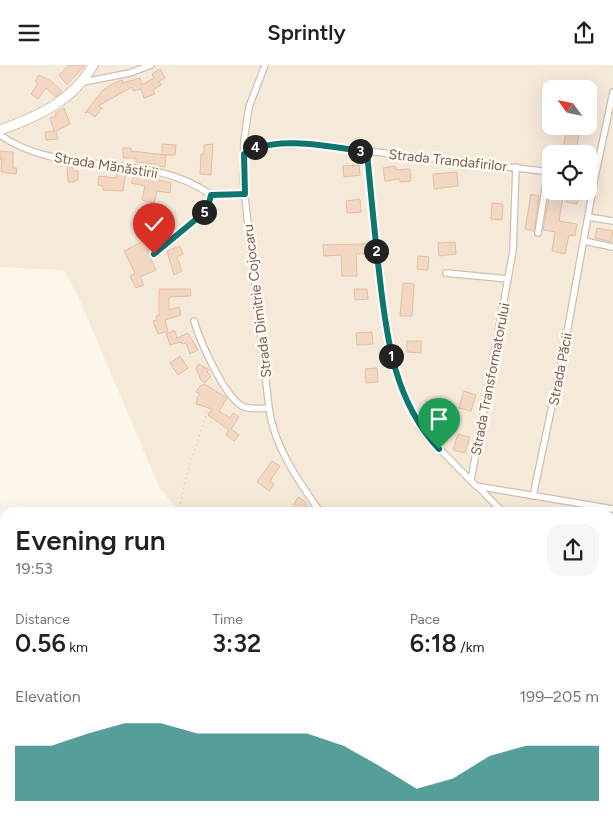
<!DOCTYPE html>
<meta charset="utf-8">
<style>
body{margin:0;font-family:Figtree,sans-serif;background:#f6f6f6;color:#202124;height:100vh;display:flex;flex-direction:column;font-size:19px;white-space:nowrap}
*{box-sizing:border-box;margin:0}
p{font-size:16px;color:#757577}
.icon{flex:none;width:28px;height:28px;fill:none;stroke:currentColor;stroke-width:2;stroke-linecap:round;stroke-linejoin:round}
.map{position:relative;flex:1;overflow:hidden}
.panel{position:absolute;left:0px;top:442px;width:614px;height:321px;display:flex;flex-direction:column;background:#fff;border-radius:15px 15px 0 0;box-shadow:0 5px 20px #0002}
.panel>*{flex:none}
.needle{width:32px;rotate:303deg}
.buttons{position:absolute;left:542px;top:15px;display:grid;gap:10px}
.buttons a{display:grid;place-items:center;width:55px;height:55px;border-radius:10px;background:#fff;box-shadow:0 5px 20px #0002;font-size:25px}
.pin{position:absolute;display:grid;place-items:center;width:42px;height:42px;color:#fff;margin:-51px -21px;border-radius:50% 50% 50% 0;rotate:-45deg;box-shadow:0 0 5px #0007}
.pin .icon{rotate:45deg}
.km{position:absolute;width:25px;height:25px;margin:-12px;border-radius:50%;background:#222;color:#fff;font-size:14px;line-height:25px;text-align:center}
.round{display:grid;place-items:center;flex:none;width:52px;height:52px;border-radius:15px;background:#f6f6f6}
.overview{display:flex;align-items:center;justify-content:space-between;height:85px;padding:0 15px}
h1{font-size:28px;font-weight:600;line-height:38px}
.figures{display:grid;grid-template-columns:repeat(3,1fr);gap:8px;height:85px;padding:5px 15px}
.figures div{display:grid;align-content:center}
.figures b{font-size:25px;font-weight:600}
.figures small{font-size:14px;font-weight:400}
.figures p{font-size:14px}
.chart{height:140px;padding:10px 15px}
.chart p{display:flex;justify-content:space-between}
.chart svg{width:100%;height:90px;margin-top:5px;fill:#0f766e;opacity:.7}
header{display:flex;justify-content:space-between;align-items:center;height:65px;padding:0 15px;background:#fff;font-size:22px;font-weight:600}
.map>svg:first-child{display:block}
.residential{fill:#f5e9da;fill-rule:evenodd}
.building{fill:#f2d7c3;stroke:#e5bea3}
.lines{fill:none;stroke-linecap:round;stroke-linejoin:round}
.street-casing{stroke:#d0bfb0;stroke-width:8}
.secondary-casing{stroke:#d6c1b0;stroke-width:11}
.path{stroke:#d8baa5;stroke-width:1;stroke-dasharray:1 4;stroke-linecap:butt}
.street{stroke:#fff;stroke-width:5.5}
.secondary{stroke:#fff;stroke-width:9}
.route-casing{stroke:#fff;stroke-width:10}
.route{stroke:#0f766e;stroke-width:6}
.labels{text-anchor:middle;stroke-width:5;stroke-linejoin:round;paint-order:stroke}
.street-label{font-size:14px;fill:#795e4d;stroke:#fffaf2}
</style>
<header><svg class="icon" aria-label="menu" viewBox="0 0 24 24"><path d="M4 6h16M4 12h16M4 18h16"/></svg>Sprintly<svg class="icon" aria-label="share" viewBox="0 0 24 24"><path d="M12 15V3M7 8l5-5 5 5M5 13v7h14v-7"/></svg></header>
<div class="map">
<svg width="613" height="763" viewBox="0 0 613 763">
<rect width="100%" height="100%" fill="#fdf6eb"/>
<path class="residential" d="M0,0H613V763H496L491,759H609V448L180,447L160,424L78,231L63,205L0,202ZM551,24H589V61H551ZM551,89H589V126H551Z"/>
<path class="building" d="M69,0H85L67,20L59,10Z
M160,4L165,13L159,16L161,20L153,25L155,29L144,33L141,24L133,26L132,22L98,41L102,43L95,52L88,47L85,48L103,25L114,18L122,15L123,18L140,13L142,20L154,13L152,9Z
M39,10L51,16L62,26L56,32L46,23L38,34L31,29L38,18L35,16Z
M64,43L70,59L56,66L58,74L46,75L45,67L54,66L50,53L56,51L55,48Z
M567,61H586L583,70L579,69L576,89H562Z
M162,79L176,80L175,90H162Z
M213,79L211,110L200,109L201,89H204V80Z
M123,83H131V86L166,90L165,102L154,101L155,99L136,97V93H123Z
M0,86L13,87V103H17L16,109L1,107L2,94H0Z
M359,100L360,110L344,112L343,101Z
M395,101L396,105L410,104L411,116L400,117V114L385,116L383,103Z
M67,102H73V106H78V115H75V117H68Z
M117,106L126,107L123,126L103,125V121L98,120L99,111L116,113Z
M457,107L458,121L434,124L433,109Z
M135,109L143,113L144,111L171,118L170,128L157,126L154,138L142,135L145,121L131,118Z
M568,126H580L577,139L566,137Z
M531,129L539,131L534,166L525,164Z
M551,130L563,132L559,156L577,159L575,171L569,170L565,189L552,186L555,167L543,165L549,132H551Z
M360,134L361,147L347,148L346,136Z
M492,138L503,139L502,155L491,154Z
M597,163L613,166L611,177L595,173Z
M149,173L153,182L147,185L156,205L140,212L144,220L136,223L130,211L135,208L124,186Z
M455,177L456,189L439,191L438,178Z
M366,179V188L356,189L357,211H342L341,190L324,191L323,180Z
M180,181L183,189L177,192L182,206L174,210L167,186Z
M418,191L429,192L428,205L417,204Z
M403,218L414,219L412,251H400Z
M159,224H190L191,231L169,232V245L179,242L181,250L165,255L168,266L158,269L153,256L157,255L156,251L159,250Z
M354,224H367L368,234L355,235Z
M175,266L177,273L188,268L198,285L190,289L186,278L182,279L181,277L170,280L166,268Z
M372,267L373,279L357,280L356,268Z
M407,276H421V288L407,287Z
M180,291L188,303L178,310L170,298Z
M199,299L209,305L207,307L211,311L205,318L201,315L196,303Z
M377,303L378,317L366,318L365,304Z
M204,319L227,333L219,346L230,353L233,348L239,352L231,364L239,370L234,376L226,370L229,365L208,350L212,344L196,339L199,328L196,327L200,321Z
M464,326L476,330L471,346L459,343Z
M458,369L470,372L465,388L453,385Z
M272,396L280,401L270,416L274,419L269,426L257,417Z
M298,432L306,437L305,440L311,443L315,448H289Z"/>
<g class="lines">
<defs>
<path id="street" d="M265,0L249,42L244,75L243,115L269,343C274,382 299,417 321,448
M83,17L130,8L151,0
M0,70C62,114 151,85 211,130
M244,75L258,81L305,79L551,107
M367,87L386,263L392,295L400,320L419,359L430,374L476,421L613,444
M211,130L245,129
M588,152L613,156
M538,168L548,106
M584,176L613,182
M153,189L200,151L208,143L211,130
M446,208L508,214
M194,256C200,276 224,331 242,341C249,345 261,343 269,343
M471,415L513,186L516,102
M477,421L504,448
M533,431L565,279L595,112L613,27
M609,512L613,513
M609,541L613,542
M613,691L611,704L613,707"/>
<path id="secondary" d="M0,65C37,52 73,36 93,0"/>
</defs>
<use href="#street" class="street-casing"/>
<use href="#secondary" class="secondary-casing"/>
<path class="path" d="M178,448L186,412L208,344
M0,656L5,657
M362,759L367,763"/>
<use href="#street" class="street"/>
<use href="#secondary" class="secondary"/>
</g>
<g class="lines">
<defs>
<path id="route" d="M154,189L200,151L208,142L211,130L245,129L244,89C275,69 332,82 367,87C371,130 375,173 380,215C387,276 395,337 439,384"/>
</defs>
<use href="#route" class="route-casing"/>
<use href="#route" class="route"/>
</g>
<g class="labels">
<g class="street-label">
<text transform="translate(448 95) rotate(6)" y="5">Strada Trandafirilor</text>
<text transform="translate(106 100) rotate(9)" y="5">Strada Mănăstirii</text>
<text transform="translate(257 236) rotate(-97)" y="5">Strada Dimitrie Cojocaru</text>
<text transform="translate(560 304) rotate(-79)" y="5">Strada Păcii</text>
<text transform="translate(490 314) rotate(-79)" y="5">Strada Transformatorului</text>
</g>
</g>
</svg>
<div class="buttons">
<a><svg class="needle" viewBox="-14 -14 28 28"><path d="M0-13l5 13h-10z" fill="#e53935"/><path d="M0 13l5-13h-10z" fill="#757577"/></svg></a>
<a><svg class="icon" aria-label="locate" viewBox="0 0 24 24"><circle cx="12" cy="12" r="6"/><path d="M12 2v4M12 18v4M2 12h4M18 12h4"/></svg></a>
</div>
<div class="pin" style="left:439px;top:384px;background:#1e9e55"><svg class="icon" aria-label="arrive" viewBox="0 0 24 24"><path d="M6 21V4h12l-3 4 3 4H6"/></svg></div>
<div class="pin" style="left:154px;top:189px;background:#d93025"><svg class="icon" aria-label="check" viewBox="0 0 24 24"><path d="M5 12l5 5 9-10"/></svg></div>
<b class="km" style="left:391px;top:291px">1</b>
<b class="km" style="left:376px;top:186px">2</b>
<b class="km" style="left:360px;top:86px">3</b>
<b class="km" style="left:255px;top:82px">4</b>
<b class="km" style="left:204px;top:147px">5</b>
<section class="panel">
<div class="overview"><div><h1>Evening run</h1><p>19:53</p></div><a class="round"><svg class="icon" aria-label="share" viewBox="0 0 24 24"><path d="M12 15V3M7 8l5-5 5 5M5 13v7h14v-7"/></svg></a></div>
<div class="figures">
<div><p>Distance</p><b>0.56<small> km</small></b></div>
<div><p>Time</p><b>3:32</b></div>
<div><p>Pace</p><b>6:18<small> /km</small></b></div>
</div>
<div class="chart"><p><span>Elevation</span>199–205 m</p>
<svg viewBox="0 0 160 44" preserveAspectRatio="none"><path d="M0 44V17L10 17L20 11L30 6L40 6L50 11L60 11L70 11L80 11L90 17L100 27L110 38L120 33L130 22L140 17L150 17L160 17V44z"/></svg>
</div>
</section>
</div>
